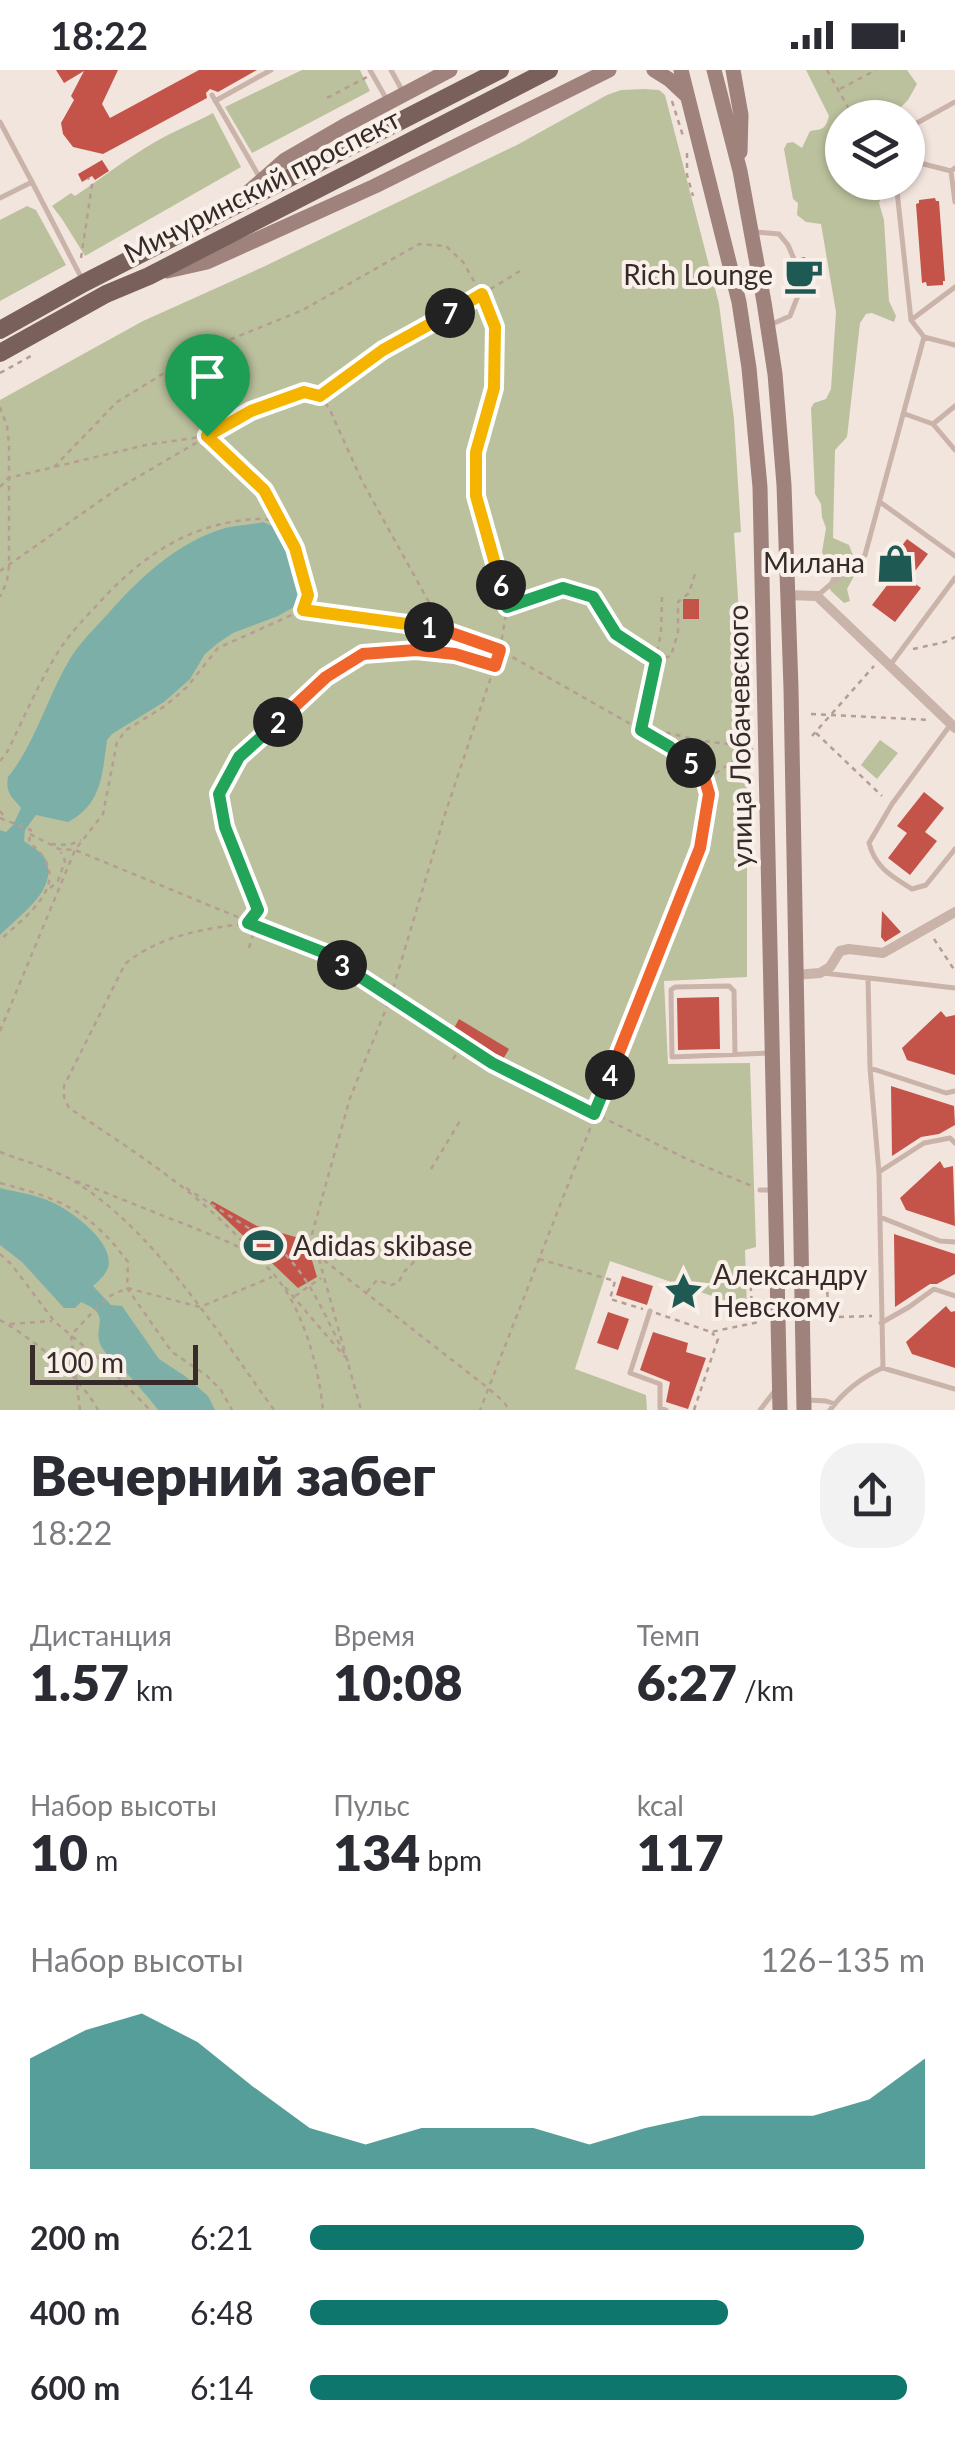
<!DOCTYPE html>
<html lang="ru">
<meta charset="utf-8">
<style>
body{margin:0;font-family:Lato,sans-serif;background:#f2f2f3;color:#2b2b33;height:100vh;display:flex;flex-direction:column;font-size:38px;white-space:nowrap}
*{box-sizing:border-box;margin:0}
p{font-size:32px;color:#7c7c81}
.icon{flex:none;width:55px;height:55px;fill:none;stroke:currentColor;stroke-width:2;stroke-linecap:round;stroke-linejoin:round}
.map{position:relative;height:1340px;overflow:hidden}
.panel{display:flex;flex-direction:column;background:#fff;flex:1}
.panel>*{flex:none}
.controls{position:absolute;left:825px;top:30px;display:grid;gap:20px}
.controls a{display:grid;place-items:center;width:100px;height:100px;border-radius:50%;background:#fff;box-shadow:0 2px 8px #0004;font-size:50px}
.scale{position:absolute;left:30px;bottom:25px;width:168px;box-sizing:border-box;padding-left:10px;border:5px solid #372b29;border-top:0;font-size:28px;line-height:35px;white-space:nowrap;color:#372b29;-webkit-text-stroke:8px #faf0ea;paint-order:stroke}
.pin{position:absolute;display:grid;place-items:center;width:85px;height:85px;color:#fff;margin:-102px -42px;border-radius:50% 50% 50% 0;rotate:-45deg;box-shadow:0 0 10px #0007}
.pin .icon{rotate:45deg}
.km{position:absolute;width:50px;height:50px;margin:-25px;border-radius:50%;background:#222;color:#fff;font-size:28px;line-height:50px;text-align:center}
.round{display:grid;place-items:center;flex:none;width:105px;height:105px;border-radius:40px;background:#f2f2f3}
.headline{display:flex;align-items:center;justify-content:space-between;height:170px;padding:0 30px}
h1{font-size:55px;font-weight:800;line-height:75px}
.figures{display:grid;grid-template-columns:repeat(3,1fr);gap:15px;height:170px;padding:10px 30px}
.figures div{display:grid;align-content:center}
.figures b{font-size:50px;font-weight:800}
.figures small{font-size:28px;font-weight:400}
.figures p{font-size:28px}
.chart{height:280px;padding:20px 30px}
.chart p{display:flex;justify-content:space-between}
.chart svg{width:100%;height:180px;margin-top:10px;fill:#0f766e;opacity:.7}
ul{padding:0 30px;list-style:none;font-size:32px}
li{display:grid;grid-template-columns:160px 120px 1fr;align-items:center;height:75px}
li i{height:25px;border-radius:12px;background:#0f766e}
.status{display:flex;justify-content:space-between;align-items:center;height:70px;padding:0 50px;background:#fff;direction:ltr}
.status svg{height:28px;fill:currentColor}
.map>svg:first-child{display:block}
.green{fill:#bbc19d}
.water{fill:#7dafa9}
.building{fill:#c45449}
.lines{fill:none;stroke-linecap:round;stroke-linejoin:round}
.path{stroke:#b69d93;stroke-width:2.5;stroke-dasharray:5 5;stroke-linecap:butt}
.lane{stroke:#cab3a9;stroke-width:5}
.street{stroke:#cab3a9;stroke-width:10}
.secondary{stroke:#9e827b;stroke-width:15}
.primary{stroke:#79605a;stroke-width:18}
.path-bridge{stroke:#b69d93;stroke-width:2.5;stroke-dasharray:5 5;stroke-linecap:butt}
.split-1-casing{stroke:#fff;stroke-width:20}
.split-2-casing{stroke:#fff;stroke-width:20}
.split-3-casing{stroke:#fff;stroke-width:20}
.split-4-casing{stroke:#fff;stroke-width:20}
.split-5-casing{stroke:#fff;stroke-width:20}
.split-6-casing{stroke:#fff;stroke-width:20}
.split-7-casing{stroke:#fff;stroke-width:20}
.split-8-casing{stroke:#fff;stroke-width:20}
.split-1{stroke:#f5b400;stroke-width:12}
.split-2{stroke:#f0652b;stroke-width:12}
.split-3{stroke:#22a559;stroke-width:12}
.split-4{stroke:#22a559;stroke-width:12}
.split-5{stroke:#f0652b;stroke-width:12}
.split-6{stroke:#22a559;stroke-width:12}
.split-7{stroke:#f5b400;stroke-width:12}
.split-8{stroke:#f5b400;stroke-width:12}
.labels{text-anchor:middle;stroke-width:8;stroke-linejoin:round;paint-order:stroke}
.street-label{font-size:28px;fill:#372b29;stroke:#faf0ea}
.poi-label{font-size:28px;fill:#372b29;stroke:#faf0ea;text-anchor:end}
</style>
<div class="status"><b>18:22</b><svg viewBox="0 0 49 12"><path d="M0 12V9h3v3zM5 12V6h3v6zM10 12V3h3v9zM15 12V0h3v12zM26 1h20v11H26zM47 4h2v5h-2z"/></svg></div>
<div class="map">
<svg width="955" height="1340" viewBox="0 0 955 1340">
<rect width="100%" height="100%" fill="#f2e5dd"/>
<path class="green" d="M302,0H360L370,21L252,83L225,37Z
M806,0H907L917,14L908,30L891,47L842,48V112L886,113L879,133L884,150L889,231L896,246L894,252L872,243L866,244L860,253L847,367L835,380L833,468L849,475L858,499L847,519L850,531L844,533L831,521L828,515L833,504L822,482L826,458L822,447L821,434L815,424L811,338L814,333L826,329L831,319L836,242L821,154L806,152L797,145L798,133L793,129L784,79L787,73L793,72L802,78L810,61C823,59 825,60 829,46Z
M644,19L659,20L665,25L719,234L734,349L741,462L734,463L747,675V907L664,911L668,994L750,993L756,1177L745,1180L747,1238L610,1191L575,1299L646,1325L647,1340H0V330L143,251L263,197L517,75L607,25L621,20Z
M213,43L241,97L85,186L62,149L52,136L71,123L75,126C102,108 127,88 155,72C174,61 194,53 213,43Z
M27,136L36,140L66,195L0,231V150Z
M880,670L898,683L877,709L861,695Z"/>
<path class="water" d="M263,452C270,455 274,456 279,461C294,475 306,515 299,534L278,546L233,563L218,573L205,584L190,609L164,632L112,664L107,670C102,705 102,734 68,752L36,745L25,760L24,771C32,777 44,782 47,793C56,822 17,847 0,865V760L6,762L13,755L21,738C13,727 5,724 8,707C37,671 48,623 73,584C84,568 100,553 113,538C145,503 179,472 225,458C237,455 251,455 263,452Z
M0,1118C16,1122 32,1124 47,1130C68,1138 116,1172 108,1198C105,1205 98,1212 93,1216L111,1235L122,1236L159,1289L185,1306L208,1326L215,1340H158C146,1324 133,1310 120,1296C114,1291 106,1284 102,1278C90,1257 115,1246 81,1232L75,1238H64L22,1192L0,1175Z"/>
<path class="building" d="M56,0H118L102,34L110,48L199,0H257L218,22L210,19L206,23L207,28L103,84L73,77L63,64L61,53L74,30L71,26L84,1L64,13Z
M102,90L109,101L95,110L92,106L82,112L78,104Z
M935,128L936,131H939L945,211H943V215L927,216L926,212L922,213L916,134L919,133V130Z
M805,187L809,222L805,223L799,217L789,225L784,190H787L794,195L798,193L800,188Z
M907,469L928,484L909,509L921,518L895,552L872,535L891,510L881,503Z
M683,529H699V549H683Z
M924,722L944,738L925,762L937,771L910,805L888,788L907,763L897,756Z
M882,841L901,862L885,872L881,867Z
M719,927L720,979L678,980L677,928Z
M941,941L946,947L955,945V1005L907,990L902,978Z
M459,949L509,979L502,991L453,960Z
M891,1016L954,1036L955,1055L939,1064L921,1067L892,1086Z
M940,1091L944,1098L953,1096L955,1156L906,1140L900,1128Z
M212,1131L257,1156L306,1170L317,1207L298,1218L210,1134Z
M894,1164L955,1184V1204L937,1214H930L895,1237Z
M622,1206L653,1216L647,1235L616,1225Z
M946,1236L951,1242L955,1241V1298L912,1284L906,1272Z
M608,1242L629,1249L618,1280L597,1273Z
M653,1262L688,1273L686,1282L706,1288L688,1339L666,1332L670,1312L640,1300Z"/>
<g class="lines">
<path class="path" d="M827,0L854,48
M840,19L876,0
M327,28L367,7
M672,31L683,66
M687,83V105L693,126
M81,188L92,115L88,108
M0,303L31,286
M321,325L383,280L461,237L520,201
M0,337L7,356L9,374V496L7,511L0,527
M208,366L264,420L283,455
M54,397L117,332L197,283L303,240L419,174L446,176L463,192L482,225L495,257L494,318L476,381V427L507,537L500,580L671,677L696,697L705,710L709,724L700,777L480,1340
M0,417L8,408L146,375L206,366
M0,501L117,419L251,341L304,322L320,325L330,340L362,411L436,545L439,557
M662,527L661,563L641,660L664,662L703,671L753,677
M508,537L563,518L593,527L616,564L656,590L671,586L678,562V532L689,523L695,504
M913,579L945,572L955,567
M811,644L929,650
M816,663L882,726
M812,666L874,596
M0,691L6,684C24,648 40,609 62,576C72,561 85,548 97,535C136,492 179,460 237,451C260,448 277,445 290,467C295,478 308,514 308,525C307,530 305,535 303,540L440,559L500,580L445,744L390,929L350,1028L312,1164L361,1340
M707,709L754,678
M0,741L6,749
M0,748L31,760L29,772C76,810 32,841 0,870
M30,764L59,779L75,780L325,883L390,929L492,993L687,1089L754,1117
M51,774L69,775L81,770
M50,818L58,811L65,791L61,782
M934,869L955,901
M249,878L255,857
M0,961L75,780L103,744L117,672L126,660L165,636L187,617L218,578L303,540
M453,989L462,976
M0,1082C23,1091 50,1098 72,1110C152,1157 220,1265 274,1340
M431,1099L460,1051
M76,1111C114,1126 153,1142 192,1157C213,1166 237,1174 255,1187C298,1217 318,1290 323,1340
M0,1113C61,1129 89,1140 128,1192L127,1218L155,1258L172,1282L206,1305L221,1320L232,1340
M0,1184L11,1194L54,1251L105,1294L150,1340
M316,1184L488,1318L504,1332L509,1340
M256,1187C204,1125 136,1083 69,1038L64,1027V1016L125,894C160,865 204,859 248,853L258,840L225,757L219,724L239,687L325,607L363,584L416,581L455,584L494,596
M539,1189L615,1211L610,1229L643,1239
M826,1202L828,1234L839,1233
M750,1206L752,1237H759
M285,1217L345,1287
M367,1222L377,1210L391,1215L398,1213L404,1202L434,1171
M295,1226L321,1208
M656,1243L711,1262L759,1252
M839,1247L872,1246
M0,1250C33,1269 80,1306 98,1340
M10,1254L52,1251
M80,1340L71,1265L106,1228L127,1218L200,1237L272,1207
M694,1340L718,1269L712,1263"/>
<path class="lane" d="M370,0L387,30
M391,0L403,22
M212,25L260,108
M215,31L271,0
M0,52L32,112L0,128
M908,58L955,32
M908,90L951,101L955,98
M951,101L955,132
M32,112L83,211
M896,112L911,250L924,267
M756,162L779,164L788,175L794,189
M911,250L955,217
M770,255L790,246L799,223
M905,344L933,354L955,380
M933,354L955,336
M880,432L955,486
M817,526L865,485L924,267L955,275
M891,594L955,508
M951,654L892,734L869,773C875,797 891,806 912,819L926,815L955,779
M823,903L868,908L870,998L879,1103L883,1298L955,1319
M869,908L955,918
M735,984L734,921L729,916L675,917L671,920L672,987L768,983
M870,998L946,1023L955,1021
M879,1102L924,1073L950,1068L955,1073
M760,1120H773
M880,1147L940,1171L955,1172
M650,1241L630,1303L660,1314V1338L666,1340
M881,1253L909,1237L934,1219L955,1226
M808,1330L826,1331L835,1334
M760,1340L774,1322
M830,1340C844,1321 861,1308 882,1298"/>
<path class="street" d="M787,525L817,526L955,658
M795,905L820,903L830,897L840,881L849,879L883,883L955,842"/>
<path class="secondary" d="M654,0L670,10L686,25
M681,0L739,232L749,298L760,417L780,1340
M714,0L740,101L764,232L775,304L784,415L791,618L804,1340
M733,0L741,45L740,82
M245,125L285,90L344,56L450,0
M167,201L207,192L375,116L609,0"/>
<path class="primary" d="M0,260L84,213L500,0
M0,283L106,224L149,206L549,0"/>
<path class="path-bridge" d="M186,1118L275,1175C310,1204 327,1251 348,1291"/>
</g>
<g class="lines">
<defs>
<path id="split-1" d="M207,366L264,420L295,478L308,525L303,540L429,557"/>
<path id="split-2" d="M278,652L326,607L363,584L416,580L455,584L495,596L500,580L440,559L429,557"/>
<path id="split-3" d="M278,652L239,687L219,724L225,757L258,840L248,853L325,883L342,895"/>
<path id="split-4" d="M342,895L492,993L594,1044L610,1005"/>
<path id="split-5" d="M610,1005L700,778L709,724L705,710L691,693"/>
<path id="split-6" d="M501,515L507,537L563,518L593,527L616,564L656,590L641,660L670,677L691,693"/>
<path id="split-7" d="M450,243L482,224L495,257L494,318L476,382V426L501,515"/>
<path id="split-8" d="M207,366L251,341L304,322L320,326L383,280L450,243"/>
</defs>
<use href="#split-1" class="split-1-casing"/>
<use href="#split-2" class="split-2-casing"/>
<use href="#split-3" class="split-3-casing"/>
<use href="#split-4" class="split-4-casing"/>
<use href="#split-5" class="split-5-casing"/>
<use href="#split-6" class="split-6-casing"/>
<use href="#split-7" class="split-7-casing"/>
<use href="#split-8" class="split-8-casing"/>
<use href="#split-1" class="split-1"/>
<use href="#split-2" class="split-2"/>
<use href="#split-3" class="split-3"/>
<use href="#split-4" class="split-4"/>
<use href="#split-5" class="split-5"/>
<use href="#split-6" class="split-6"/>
<use href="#split-7" class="split-7"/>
<use href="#split-8" class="split-8"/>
</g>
<defs>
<symbol id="cafe-bare" viewBox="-9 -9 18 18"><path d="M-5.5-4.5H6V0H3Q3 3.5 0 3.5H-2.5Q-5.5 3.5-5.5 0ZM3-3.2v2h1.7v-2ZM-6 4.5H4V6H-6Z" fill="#1f5953" stroke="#faf0ea" stroke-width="2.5" paint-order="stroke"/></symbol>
<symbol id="shop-bare" viewBox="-9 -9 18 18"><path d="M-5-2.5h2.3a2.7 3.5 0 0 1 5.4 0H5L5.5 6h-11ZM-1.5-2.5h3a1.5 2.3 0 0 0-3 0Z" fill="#1f5953" stroke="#faf0ea" stroke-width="2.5" paint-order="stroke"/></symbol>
<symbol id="stadium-bare" viewBox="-9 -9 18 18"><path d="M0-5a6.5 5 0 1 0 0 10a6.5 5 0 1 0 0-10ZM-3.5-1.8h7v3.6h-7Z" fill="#1f5953" stroke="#faf0ea" stroke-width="2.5" paint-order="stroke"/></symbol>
<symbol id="sight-bare" viewBox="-9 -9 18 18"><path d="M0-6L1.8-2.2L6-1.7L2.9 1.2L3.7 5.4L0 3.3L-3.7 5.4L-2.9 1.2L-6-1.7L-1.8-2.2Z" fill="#1f5953" stroke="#faf0ea" stroke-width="2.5" paint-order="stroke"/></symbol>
</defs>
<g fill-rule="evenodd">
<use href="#cafe-bare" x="776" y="178" width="55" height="55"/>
<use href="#shop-bare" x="868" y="466" width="55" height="55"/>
<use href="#stadium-bare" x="236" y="1148" width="55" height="55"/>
<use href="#sight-bare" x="656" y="1194" width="55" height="55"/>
</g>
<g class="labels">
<g class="street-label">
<text transform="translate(262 116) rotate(-27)" y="10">Мичуринский проспект</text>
<text transform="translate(740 666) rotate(-91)" y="10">улица Лобачевского</text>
</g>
<g class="poi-label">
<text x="773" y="215">Rich Lounge</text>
<text x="865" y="503">Милана</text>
<text x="293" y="1186" text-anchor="start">Adidas skibase</text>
<text x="713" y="1215" text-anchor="start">Александру<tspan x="713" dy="32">Невскому</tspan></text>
</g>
</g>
</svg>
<div class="controls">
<a><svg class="icon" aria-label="layers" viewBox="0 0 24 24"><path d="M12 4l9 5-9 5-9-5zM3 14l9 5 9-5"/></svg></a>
</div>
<div class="scale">100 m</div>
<div class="pin" style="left:207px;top:366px;background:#1e9e55"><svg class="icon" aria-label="arrive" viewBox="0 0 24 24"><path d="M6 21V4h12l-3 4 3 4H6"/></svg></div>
<b class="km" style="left:429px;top:557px">1</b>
<b class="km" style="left:278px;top:652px">2</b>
<b class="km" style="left:342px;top:895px">3</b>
<b class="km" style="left:610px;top:1005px">4</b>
<b class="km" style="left:691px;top:693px">5</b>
<b class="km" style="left:501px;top:515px">6</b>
<b class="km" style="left:450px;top:243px">7</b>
</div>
<section class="panel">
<div class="headline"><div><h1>Вечерний забег</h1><p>18:22</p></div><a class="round"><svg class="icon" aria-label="share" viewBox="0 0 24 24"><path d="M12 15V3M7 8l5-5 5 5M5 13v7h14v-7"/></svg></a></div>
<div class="figures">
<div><p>Дистанция</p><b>1.57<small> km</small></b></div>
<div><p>Время</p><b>10:08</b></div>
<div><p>Темп</p><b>6:27<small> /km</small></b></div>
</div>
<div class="figures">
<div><p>Набор высоты</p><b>10<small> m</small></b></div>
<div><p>Пульс</p><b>134<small> bpm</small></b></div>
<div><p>kcal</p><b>117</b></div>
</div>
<div class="chart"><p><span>Набор высоты</span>126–135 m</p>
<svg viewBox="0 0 160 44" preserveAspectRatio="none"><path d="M0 44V17L10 10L20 6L30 13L40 24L50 34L60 38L70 34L80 34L90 34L100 38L110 34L120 31L130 31L140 31L150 27L160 17V44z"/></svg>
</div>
<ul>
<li><b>200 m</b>6:21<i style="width:90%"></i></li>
<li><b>400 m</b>6:48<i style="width:68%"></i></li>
<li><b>600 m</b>6:14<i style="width:97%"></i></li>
</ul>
</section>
